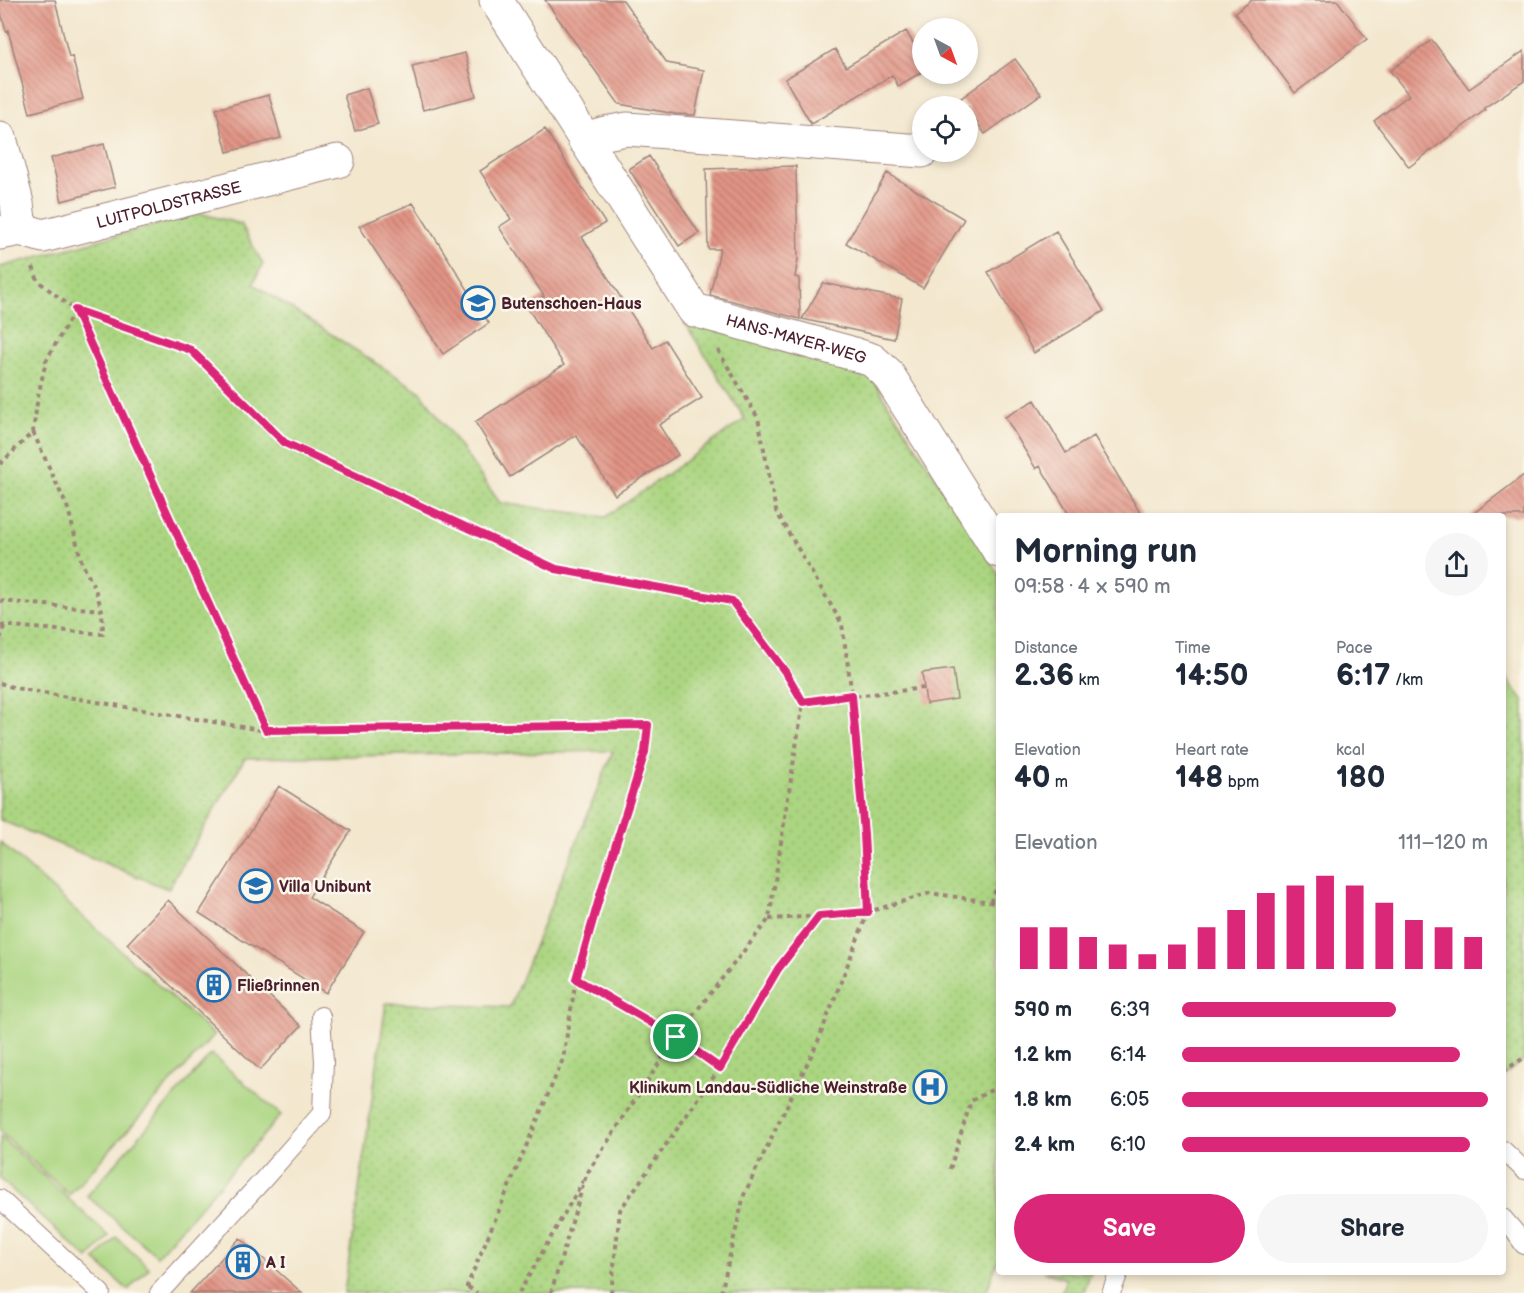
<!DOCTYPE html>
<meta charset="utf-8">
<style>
body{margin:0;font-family:"Balsamiq Sans",sans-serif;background:#f6f6f7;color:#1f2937;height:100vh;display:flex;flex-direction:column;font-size:22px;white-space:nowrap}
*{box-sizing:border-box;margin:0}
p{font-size:20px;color:#747a83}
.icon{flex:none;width:33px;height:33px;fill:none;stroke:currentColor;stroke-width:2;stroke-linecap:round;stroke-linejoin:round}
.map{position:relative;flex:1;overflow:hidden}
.sheet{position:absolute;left:996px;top:513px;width:510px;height:762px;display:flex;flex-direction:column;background:#fff;border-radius:6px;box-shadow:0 3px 9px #0003}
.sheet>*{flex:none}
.needle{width:39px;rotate:139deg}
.controls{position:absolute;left:912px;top:18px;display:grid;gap:12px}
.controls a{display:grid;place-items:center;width:66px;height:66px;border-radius:50%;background:#fff;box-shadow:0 3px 9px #0003;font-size:30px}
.pin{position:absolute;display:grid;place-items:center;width:51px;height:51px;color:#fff;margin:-26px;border:3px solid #fff;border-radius:50%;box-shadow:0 2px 6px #0007}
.round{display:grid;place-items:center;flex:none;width:63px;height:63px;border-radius:32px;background:#f6f6f7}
.overview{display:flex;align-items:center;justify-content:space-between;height:102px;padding:0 18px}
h1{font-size:33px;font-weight:700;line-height:45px}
.metrics{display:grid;grid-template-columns:repeat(3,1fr);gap:9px;height:102px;padding:6px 18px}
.metrics div{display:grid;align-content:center}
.metrics b{font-size:30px;font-weight:700}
.metrics small{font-size:16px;font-weight:400}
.metrics p{font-size:16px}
.chart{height:168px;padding:12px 18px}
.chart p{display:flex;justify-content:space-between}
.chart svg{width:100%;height:108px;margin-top:6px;stroke:#db2777;stroke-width:6}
.action{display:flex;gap:12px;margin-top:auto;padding:12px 18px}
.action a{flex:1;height:69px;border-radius:36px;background:#db2777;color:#fff;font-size:24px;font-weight:700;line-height:69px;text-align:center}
.action a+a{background:#f6f6f7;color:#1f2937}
ul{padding:0 18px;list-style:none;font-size:20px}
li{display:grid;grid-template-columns:96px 72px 1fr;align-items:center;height:45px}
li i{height:15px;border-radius:8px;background:#db2777}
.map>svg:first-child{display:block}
.park{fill:url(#park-dots);stroke:#7a7a56;stroke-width:1.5}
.garden{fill:#abd581;stroke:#7a7a56;stroke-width:1.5}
.building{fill:url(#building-back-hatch)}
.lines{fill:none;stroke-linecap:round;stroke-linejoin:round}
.service-casing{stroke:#9e837c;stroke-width:20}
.minor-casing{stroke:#9e837c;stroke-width:35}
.path{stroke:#9e837c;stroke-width:4;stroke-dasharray:4.5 4.5;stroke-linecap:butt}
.service{stroke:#fff;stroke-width:18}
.minor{stroke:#fff;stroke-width:33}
.route-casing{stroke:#fff;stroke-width:12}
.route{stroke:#db2777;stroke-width:8}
.labels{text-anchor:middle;stroke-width:5;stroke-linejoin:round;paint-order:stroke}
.street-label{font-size:16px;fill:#4a1f2b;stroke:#fbf7ec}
.poi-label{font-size:16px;font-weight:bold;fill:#4a1f2b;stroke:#fbf7ec;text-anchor:start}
</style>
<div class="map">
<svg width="1524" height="1293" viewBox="0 0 1524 1293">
<defs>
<pattern id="park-dots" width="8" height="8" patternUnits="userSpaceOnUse" patternTransform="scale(1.5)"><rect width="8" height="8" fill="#abd581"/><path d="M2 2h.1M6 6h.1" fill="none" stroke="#95b670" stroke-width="1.8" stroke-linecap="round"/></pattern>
<pattern id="building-back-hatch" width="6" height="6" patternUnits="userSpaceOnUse" patternTransform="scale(1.5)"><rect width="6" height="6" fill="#e19485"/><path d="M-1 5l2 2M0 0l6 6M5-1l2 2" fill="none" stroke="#b8786d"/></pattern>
</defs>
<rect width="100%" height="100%" fill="#fbf7ec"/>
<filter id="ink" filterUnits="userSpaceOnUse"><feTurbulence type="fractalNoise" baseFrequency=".0167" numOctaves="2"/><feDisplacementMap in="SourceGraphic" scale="12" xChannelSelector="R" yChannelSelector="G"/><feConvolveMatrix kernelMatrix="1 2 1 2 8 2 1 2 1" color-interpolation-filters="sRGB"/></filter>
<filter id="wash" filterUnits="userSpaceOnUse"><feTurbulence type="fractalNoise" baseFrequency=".008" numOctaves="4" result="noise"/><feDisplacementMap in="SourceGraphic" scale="24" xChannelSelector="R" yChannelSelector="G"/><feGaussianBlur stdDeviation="1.35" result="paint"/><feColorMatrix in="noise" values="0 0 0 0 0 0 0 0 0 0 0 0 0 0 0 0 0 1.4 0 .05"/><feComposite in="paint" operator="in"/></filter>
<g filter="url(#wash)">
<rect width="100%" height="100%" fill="#f3e7ce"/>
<path class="park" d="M199,213L241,224L263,264L253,284L421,392L500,503L606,517L745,419L685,323L862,363L999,575V1257L986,1293H344L386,1003L510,1007L613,751L245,758L168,889L0,820V267Z
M1503,674L1524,702V1060L1503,1076Z
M1044,1272H1091L1083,1293H1061L1066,1279Z"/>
<path class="garden" d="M0,842L214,1035L69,1195L0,1132Z
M211,1054L281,1115L157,1256L87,1196Z
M0,1136L109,1236L88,1259L0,1179Z
M116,1237L149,1268L128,1290L95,1260Z"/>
<g id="blocks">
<path class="building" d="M0,0H55L69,57L72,56L83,99L30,113L8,30L6,31L0,9Z
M545,0H623L667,63L704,70L695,115L676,114L619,104Z
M1252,0H1337L1367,39L1295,93L1235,13Z
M906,31L922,58V72L898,86L892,75L811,124L785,79L835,49L846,67Z
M1432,40L1469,89L1524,51V81L1484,108L1485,110L1409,167L1374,121L1409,95L1390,71Z
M465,53L476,96L423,110L412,66Z
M1015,59L1041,94L985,134L968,110V106H965L960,99Z
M367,88L378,124L355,131L344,95Z
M269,95L281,138L227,152L216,109Z
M545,129L605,223L582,237L653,348L665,340L702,398L659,425L678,455L615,495L576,435L510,477L475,422L564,365L527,307L544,296L499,227L511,219L480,171Z
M104,144L115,187L62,201L51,158Z
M649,156L699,233L679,246L629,169Z
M796,166L798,259L795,277L799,278L800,319L710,295L720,249H708L706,169Z
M887,173L964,219L923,288L846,243Z
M413,203L489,323L443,354L359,226Z
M1056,231L1104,311L1034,353L988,272Z
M823,283L902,299L894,339L802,319Z
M1035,400L1066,453L1094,436L1142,516H1070L1040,466L1036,469L1005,417Z
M1524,475V516H1470Z
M953,669L957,699L926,704L922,673Z
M279,786L351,831L309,897L364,932L326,993L199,913Z
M168,900L301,1026L260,1070L127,944Z
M240,1238L302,1293H190Z"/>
</g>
</g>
<g filter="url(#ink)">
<use href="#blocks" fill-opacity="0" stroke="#9e837c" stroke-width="1.5"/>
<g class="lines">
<defs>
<path id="service" d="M1503,1150L1524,1170
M0,1199L101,1293
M1503,1218L1515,1232L1524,1245
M159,1293L262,1181L322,1113L324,1062L321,1016
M1111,1293L1119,1272"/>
<g id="minor">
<path id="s1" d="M496,0L694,310L847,352L872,360L887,373L999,551"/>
<path d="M0,138L17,203L20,229"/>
<path d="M584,139L605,133L627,129L922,151"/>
<path id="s2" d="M0,233L20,229L43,236L338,161"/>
</g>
</defs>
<use href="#service" class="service-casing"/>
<use href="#minor" class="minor-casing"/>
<path class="path" d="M33,267L38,281L75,310L266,730
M718,350L758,418L776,511L842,624L852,695L864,834L868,912L818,1041L744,1195L721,1293
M33,432L68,509L82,563L95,589L102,610
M0,464L33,432L38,396L46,361L75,310L191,350L285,443L556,569L732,601L786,673L803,702
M0,601L102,610L103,634L0,625
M0,639L4,626
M0,683L15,688L266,731L648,725L645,752L603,885L576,979L563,1059L467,1286V1293
M990,902L999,883
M769,919L819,916
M576,979L676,1037L720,1068
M1503,1071L1524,1058
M950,1169L971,1101L999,1086
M468,1287L477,1293
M519,1293L583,1181
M551,1293L586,1175L676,1037L769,919L803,702L924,688
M611,1293L620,1210L720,1068L778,969L819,916L868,912L930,893L990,902L999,905"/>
<use href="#service" class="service"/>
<use href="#minor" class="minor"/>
</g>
</g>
<g class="lines" filter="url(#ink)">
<defs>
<path id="route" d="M75,310L191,350L285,443L556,569L732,601L786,673L803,702L852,695L864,834L868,912L819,916L778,969L720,1068L676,1037L576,979L603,885L645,752L648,725L266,730Z"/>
</defs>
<use href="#route" class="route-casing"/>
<use href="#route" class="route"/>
</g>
<defs>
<symbol id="university-ring" viewBox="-11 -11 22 22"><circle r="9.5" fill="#fbf7ec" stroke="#1f6fb2" stroke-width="1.5"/><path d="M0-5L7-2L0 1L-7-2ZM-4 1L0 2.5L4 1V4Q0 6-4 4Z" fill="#1f6fb2"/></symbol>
<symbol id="school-ring" viewBox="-11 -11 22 22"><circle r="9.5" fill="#fbf7ec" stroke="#1f6fb2" stroke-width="1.5"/><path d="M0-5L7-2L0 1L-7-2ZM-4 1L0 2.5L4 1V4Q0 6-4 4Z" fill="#1f6fb2"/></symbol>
<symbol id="building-ring" viewBox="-11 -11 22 22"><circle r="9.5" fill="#fbf7ec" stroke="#1f6fb2" stroke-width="1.5"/><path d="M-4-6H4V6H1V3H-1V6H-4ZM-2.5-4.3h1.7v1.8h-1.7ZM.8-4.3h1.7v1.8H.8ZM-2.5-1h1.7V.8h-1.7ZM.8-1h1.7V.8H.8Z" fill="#1f6fb2"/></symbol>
<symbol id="hospital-ring" viewBox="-11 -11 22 22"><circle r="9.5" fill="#fbf7ec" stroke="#1f6fb2" stroke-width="1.5"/><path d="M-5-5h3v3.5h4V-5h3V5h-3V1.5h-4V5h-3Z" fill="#1f6fb2"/></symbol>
</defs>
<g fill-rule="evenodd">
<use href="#university-ring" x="459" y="284" width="38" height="38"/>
<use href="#school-ring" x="237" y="867" width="38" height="38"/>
<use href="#building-ring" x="195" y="966" width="38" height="38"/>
<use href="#hospital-ring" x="911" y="1068" width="38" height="38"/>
<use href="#building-ring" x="224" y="1243" width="38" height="38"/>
</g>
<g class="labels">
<g class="street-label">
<text dy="6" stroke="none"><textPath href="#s2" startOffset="174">LUITPOLDSTRASSE</textPath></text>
<text dy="6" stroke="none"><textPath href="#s1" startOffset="474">HANS-MAYER-WEG</textPath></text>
</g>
<g class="poi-label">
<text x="501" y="309">Butenschoen-Haus</text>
<text x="279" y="892">Villa Unibunt</text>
<text x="237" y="991">Fließrinnen</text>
<text x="907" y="1093" text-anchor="end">Klinikum Landau-Südliche Weinstraße</text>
<text x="266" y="1268">A I</text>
</g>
</g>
</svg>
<div class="controls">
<a><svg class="needle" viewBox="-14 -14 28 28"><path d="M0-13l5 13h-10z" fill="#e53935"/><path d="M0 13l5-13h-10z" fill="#747a83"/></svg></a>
<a><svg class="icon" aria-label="locate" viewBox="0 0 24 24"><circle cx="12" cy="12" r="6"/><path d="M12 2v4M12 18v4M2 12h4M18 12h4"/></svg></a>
</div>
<div class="pin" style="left:676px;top:1037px;background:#1e9e55"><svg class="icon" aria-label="arrive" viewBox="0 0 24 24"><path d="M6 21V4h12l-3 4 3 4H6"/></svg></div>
<section class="sheet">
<div class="overview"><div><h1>Morning run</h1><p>09:58 · 4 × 590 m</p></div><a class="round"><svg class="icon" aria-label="share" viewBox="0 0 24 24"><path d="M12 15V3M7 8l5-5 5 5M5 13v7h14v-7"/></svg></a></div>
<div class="metrics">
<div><p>Distance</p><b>2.36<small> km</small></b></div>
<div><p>Time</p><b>14:50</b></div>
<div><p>Pace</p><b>6:17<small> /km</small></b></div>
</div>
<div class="metrics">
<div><p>Elevation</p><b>40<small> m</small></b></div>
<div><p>Heart rate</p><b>148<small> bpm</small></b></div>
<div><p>kcal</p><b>180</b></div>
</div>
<div class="chart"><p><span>Elevation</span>111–120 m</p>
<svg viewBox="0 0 160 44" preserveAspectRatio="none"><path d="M5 44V27M15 44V27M25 44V31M35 44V34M45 44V38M55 44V34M65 44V27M75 44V20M85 44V13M95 44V10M105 44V6M115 44V10M125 44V17M135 44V24M145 44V27M155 44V31"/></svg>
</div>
<ul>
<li><b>590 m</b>6:39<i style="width:70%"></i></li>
<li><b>1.2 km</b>6:14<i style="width:91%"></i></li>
<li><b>1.8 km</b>6:05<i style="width:100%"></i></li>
<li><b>2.4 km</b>6:10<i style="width:94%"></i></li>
</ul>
<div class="action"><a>Save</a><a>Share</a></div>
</section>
</div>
